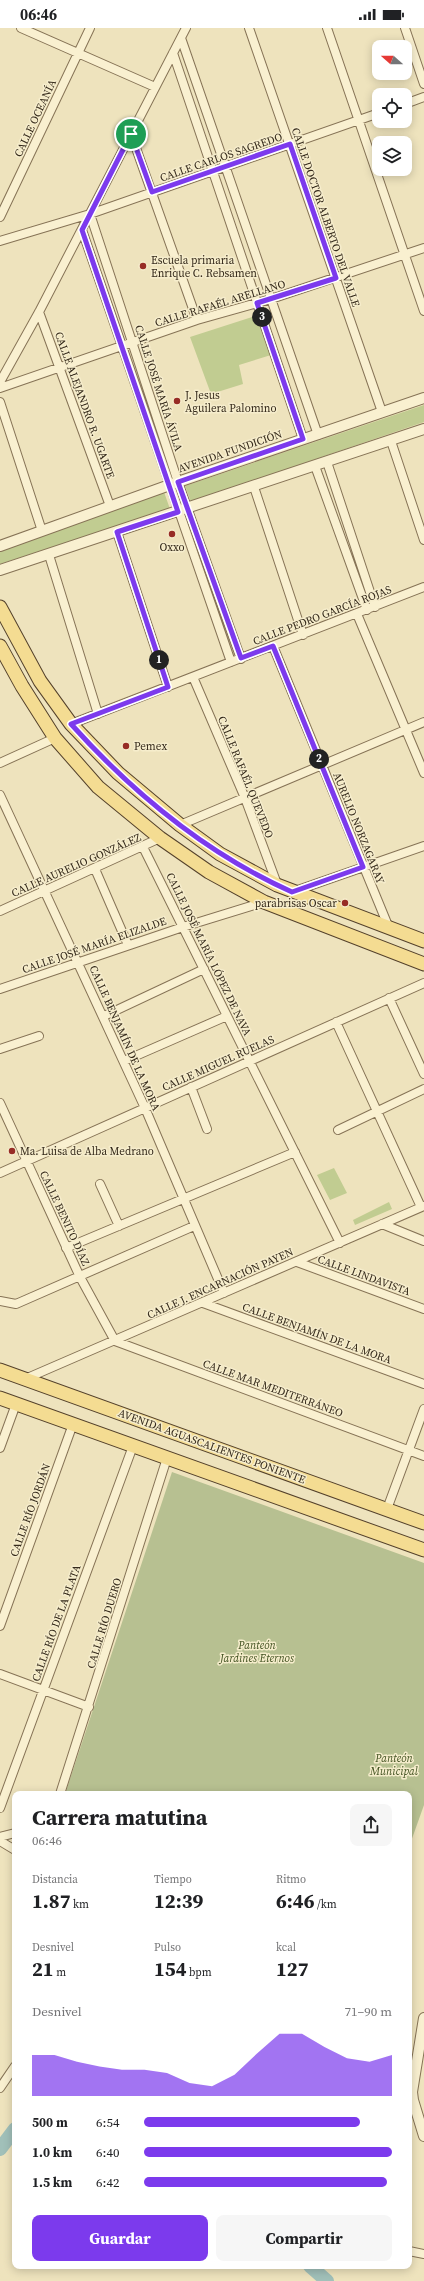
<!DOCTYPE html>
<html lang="es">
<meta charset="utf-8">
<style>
body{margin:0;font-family:"Source Serif 4",serif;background:#f6f6f6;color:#202124;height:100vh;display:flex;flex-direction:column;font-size:15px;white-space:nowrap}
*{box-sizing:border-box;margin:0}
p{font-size:13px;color:#757577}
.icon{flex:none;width:22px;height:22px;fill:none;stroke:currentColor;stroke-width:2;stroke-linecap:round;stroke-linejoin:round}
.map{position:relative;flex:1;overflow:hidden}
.sheet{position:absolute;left:12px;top:1763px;width:400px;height:478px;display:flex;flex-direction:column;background:#fff;border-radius:8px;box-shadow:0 2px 10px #0003}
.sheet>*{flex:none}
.needle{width:26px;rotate:291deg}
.buttons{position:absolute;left:372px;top:12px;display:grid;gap:8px}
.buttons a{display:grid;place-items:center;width:40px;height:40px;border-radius:8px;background:#fff;box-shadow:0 2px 10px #0003;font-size:20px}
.pin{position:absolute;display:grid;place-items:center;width:34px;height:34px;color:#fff;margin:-17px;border:2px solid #fff;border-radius:50%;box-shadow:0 1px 4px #0007}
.km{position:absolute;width:20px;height:20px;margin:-10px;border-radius:50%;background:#222;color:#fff;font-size:11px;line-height:20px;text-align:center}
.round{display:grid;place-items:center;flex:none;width:42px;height:42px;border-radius:8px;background:#f6f6f6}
.summary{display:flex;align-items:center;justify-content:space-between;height:68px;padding:0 20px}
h1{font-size:22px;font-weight:700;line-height:30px}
.metrics{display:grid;grid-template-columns:repeat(3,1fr);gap:6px;height:68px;padding:4px 20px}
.metrics div{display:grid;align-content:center}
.metrics b{font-size:20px;font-weight:700}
.metrics small{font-size:11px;font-weight:400}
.metrics p{font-size:11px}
.chart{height:112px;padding:8px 20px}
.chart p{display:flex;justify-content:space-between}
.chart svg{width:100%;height:72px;margin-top:4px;fill:#7c3aed;opacity:.7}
.cta{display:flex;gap:8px;margin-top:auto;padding:8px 20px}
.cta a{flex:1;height:46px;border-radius:8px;background:#7c3aed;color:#fff;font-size:16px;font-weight:700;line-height:46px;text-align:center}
.cta a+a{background:#f6f6f6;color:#202124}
ul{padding:0 20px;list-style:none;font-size:13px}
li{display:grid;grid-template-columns:64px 48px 1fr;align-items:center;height:30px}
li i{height:10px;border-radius:5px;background:#7c3aed}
.status{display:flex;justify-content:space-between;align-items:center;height:28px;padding:0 20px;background:#fff;direction:ltr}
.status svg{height:11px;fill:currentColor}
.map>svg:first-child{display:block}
.green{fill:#c1cc91}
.cemetery{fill:#b7c091}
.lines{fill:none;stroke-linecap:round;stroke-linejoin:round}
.river{stroke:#a1c0b9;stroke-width:14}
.minor-casing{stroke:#867356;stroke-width:10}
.tertiary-casing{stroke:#867356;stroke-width:12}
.primary-casing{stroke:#54412b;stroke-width:15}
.minor{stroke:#f9f0d0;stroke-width:8}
.tertiary{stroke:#f9f0d0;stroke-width:10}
.primary{stroke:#f4dc92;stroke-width:13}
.route-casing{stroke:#fff;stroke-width:8}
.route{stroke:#7c3aed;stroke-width:5}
.poi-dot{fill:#972c25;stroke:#f6edcc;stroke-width:1.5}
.labels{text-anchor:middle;stroke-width:3;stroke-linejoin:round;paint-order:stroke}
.street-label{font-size:11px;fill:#352a1b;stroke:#f6edcc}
.poi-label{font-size:11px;fill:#352a1b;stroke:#f6edcc;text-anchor:start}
.park-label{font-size:11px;font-style:italic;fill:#425221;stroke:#f6edcc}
</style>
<div class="status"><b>06:46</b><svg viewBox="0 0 49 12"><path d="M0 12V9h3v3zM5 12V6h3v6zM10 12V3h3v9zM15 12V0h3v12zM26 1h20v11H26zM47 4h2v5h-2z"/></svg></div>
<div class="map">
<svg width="424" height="2253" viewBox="0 0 424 2253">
<rect width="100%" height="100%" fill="#eee3bd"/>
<path class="green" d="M258,287L271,327L239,337L243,356L211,366L190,309Z
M424,377V394L191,474L185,458Z
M164,464L170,481L0,536V519Z
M334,1140L347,1165L330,1172L317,1147Z
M389,1174L392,1181L355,1197L353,1192Z"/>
<path class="cemetery" d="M172,1444L424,1535V1777L409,1819V1766H65Z"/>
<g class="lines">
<path class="river" d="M0,2121L15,2101
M310,2238L327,2253"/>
<defs>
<path id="minor" d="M21,0L155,59
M249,0L382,384
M327,0L424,283
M405,0L424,56
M181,10L318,407
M173,25L303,411
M405,76L424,69
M131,106L197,292
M90,186L178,454L241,631
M0,189L90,0
M82,202L231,634
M0,213L90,186L379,85
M39,284L110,478
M0,354L39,284L186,0
M0,360L197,292L271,271L424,220
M0,374L42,503
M391,413L424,512
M327,434L375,579
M315,438L367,582
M254,459L303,607
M117,504L168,659
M49,527L98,686
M357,586L424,745
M273,618L389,900
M193,649L245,770L277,856
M71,696L424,559
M0,735L55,710
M0,767L145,1080L224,1265
M180,797L424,694
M143,819L340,1215
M95,841L128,917
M292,864L424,818
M0,883L160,810
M0,961L183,899L264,874
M389,970L424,1046
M104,988L204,941
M336,994L421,1179
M0,1021L39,1008
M124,1033L227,988
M191,1059L207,1101
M0,1075L80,1249L115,1313L424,1428
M338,1102L424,1061
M0,1145L424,955
M100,1156L119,1198
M382,1196L424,1213
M66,1220L295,1124
M297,1234L424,1281
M0,1273L16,1276L194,1198
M203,1275L424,1356
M25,1351L424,1178
M0,1420L16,1376
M387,1481L424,1381
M0,1598L73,1396
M0,1646L89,1679
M60,1766L167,1430
M0,1780L133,1418
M0,1809L15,1805
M0,1813L15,1822
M0,2060L15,2038
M409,2223L424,2226"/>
<path id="tertiary" d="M0,518L178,454L424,370
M0,542L424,401
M424,1990L412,2064L413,2072L424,2108"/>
<path id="primary" d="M0,579L40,653L71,696L118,745L180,797L220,826L277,857L424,913
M0,618L22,658L55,710L98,759L160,810L209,844L264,874L424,936
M0,1342L424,1495
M0,1370L424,1522"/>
</defs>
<use href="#minor" class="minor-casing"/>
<use href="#tertiary" class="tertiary-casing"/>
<use href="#primary" class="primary-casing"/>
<use href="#minor" class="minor"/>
<use href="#tertiary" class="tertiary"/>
<use href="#primary" class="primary"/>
</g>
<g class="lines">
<defs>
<path id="route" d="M131,106L152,164L290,116L336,250L257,275L303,411L178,454L241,630L273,618L363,839L292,864C207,826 133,765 71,696L168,659L117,504L178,484L82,202Z"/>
</defs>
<use href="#route" class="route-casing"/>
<use href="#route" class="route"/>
</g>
<g class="poi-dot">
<circle cx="143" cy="238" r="4"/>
<circle cx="177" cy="373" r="4"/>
<circle cx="172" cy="506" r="4"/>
<circle cx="126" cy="718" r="4"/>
<circle cx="345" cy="875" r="4"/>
<circle cx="12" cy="1123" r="4"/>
</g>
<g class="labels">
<g class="street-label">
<text transform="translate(35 90) rotate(-65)" y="4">CALLE OCEANÍA</text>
<text transform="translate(221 129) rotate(-19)" y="4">CALLE CARLOS SAGREDO</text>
<text transform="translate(326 189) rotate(71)" y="4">CALLE DOCTOR ALBERTO DEL VALLE</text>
<text transform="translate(220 275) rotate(-17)" y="4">CALLE RAFAÉL ARELLANO</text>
<text transform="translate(159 360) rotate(72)" y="4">CALLE JOSÉ MARÍA ÁVILA</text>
<text transform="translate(85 377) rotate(70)" y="4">CALLE ALEJANDRO R. UGARTE</text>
<text transform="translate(230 423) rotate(-19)" y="4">AVENIDA FUNDICIÓN</text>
<text transform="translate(322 587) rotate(-21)" y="4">CALLE PEDRO GARCÍA ROJAS</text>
<text transform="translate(246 749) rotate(68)" y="4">CALLE RAFAÉL QUEVEDO</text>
<text transform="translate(359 800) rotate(68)" y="4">AURELIO NORZAGARAY</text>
<text transform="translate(76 837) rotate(-24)" y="4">CALLE AURELIO GONZÁLEZ</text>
<text transform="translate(94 917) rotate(-19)" y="4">CALLE JOSÉ MARÍA ELIZALDE</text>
<text transform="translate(209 926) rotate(64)" y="4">CALLE JOSÉ MARÍA LÓPEZ DE NAVA</text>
<text transform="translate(125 1010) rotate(66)" y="4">CALLE BENJAMÍN DE LA MORA</text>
<text transform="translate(218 1035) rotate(-24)" y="4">CALLE MIGUEL RUELAS</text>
<text transform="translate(65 1190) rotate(65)" y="4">CALLE BENITO DÍAZ</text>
<text transform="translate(364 1247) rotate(20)" y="4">CALLE LINDAVISTA</text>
<text transform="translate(220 1255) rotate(-24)" y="4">CALLE J. ENCARNACIÓN PAYEN</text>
<text transform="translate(317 1305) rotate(20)" y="4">CALLE BENJAMÍN DE LA MORA</text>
<text transform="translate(273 1360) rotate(20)" y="4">CALLE MAR MEDITERRÁNEO</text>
<text transform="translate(212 1418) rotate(20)" y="4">AVENIDA AGUASCALIENTES PONIENTE</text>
<text transform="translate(30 1482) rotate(-70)" y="4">CALLE RÍO JORDÁN</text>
<text transform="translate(56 1595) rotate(-70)" y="4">CALLE RÍO DE LA PLATA</text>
<text transform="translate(104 1595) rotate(-73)" y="4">CALLE RÍO DUERO</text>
</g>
<g class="poi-label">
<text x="151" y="236">Escuela primaria<tspan x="151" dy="13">Enrique C. Rebsamen</tspan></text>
<text x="185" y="371">J. Jesus<tspan x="185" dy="13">Aguilera Palomino</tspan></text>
<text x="172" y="523" text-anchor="middle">Oxxo</text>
<text x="134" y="722">Pemex</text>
<text x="337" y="879" text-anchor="end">parabrisas Oscar</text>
<text x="20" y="1127">Ma. Luisa de Alba Medrano</text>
</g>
<g class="park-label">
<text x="257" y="1621">Panteón<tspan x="257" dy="13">Jardines Eternos</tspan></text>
<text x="394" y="1734">Panteón<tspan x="394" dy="13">Municipal</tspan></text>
</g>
</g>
</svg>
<div class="buttons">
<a><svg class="needle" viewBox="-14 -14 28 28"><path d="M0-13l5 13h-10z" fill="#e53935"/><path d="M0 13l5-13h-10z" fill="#757577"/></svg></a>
<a><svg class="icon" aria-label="locate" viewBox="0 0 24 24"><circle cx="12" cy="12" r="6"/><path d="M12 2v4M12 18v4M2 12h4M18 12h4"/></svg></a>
<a><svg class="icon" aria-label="layers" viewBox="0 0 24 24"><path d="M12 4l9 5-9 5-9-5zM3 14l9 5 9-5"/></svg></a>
</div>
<div class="pin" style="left:131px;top:106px;background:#1e9e55"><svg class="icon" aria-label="arrive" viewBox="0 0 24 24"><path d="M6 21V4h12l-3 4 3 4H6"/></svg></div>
<b class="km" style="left:159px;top:632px">1</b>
<b class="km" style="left:319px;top:731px">2</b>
<b class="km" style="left:262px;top:289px">3</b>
<section class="sheet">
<div class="summary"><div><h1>Carrera matutina</h1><p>06:46</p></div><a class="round"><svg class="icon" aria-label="share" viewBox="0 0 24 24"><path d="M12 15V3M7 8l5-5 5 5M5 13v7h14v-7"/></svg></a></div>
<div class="metrics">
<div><p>Distancia</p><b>1.87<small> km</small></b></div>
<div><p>Tiempo</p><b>12:39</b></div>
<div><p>Ritmo</p><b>6:46<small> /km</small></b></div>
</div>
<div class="metrics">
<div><p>Desnivel</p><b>21<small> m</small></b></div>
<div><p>Pulso</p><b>154<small> bpm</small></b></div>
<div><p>kcal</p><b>127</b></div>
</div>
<div class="chart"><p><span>Desnivel</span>71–90 m</p>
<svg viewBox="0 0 160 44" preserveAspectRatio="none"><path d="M0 44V19L10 19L20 23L30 26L40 28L50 28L60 30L70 36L80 38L90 31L100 18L110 6L120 6L130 14L140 21L150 23L160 19V44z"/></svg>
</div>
<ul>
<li><b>500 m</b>6:54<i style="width:87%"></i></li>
<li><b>1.0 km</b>6:40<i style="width:100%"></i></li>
<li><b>1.5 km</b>6:42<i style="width:98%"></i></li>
</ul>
<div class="cta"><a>Guardar</a><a>Compartir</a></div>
</section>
</div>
